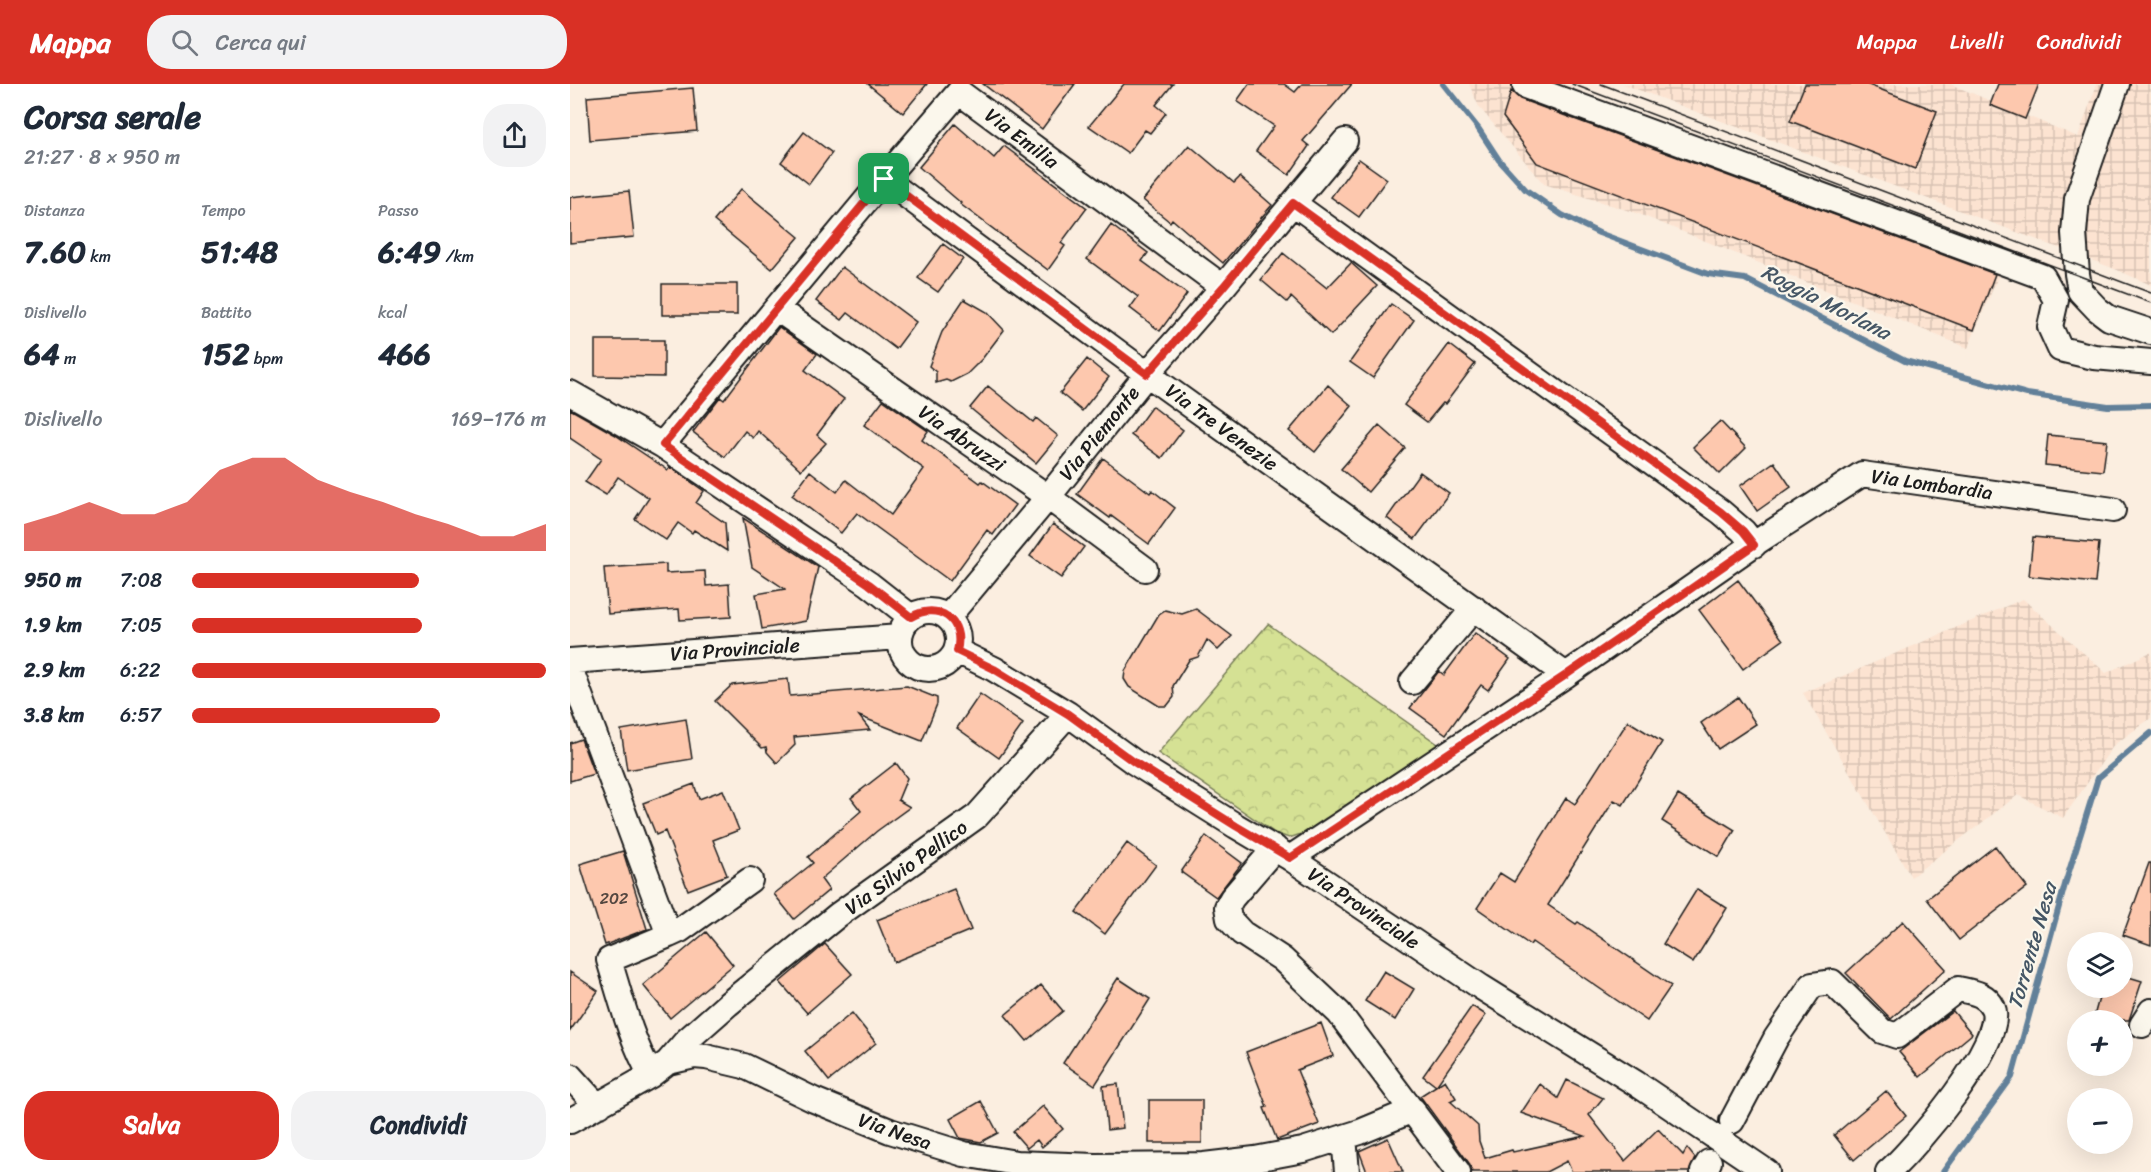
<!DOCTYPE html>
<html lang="it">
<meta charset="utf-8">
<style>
body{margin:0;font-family:Sriracha,sans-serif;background:#f2f2f3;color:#1f2937;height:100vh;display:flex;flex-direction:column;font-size:22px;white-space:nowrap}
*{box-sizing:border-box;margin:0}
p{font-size:20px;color:#747a83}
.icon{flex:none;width:33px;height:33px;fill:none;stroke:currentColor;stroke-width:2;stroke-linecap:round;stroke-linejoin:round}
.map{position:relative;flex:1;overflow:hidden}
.details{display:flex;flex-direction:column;background:#fff;width:570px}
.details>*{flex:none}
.buttons{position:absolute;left:1497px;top:848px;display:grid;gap:12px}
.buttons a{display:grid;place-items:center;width:66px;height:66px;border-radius:50%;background:#fff;box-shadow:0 6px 24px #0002;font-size:30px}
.pin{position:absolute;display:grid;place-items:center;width:51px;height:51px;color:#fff;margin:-26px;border-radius:12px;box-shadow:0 3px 9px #0006}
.round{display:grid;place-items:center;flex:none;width:63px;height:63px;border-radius:24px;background:#f2f2f3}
.head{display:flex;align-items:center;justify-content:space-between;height:102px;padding:0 24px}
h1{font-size:33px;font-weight:800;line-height:45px}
.metrics{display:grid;grid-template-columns:repeat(3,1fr);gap:9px;height:102px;padding:6px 24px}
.metrics div{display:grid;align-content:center}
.metrics b{font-size:30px;font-weight:800}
.metrics small{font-size:16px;font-weight:400}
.metrics p{font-size:16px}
.chart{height:168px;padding:12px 24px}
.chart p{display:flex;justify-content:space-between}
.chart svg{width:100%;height:108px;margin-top:6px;fill:#d93025;opacity:.7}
.cta{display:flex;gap:12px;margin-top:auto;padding:12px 24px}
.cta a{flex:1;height:69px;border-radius:24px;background:#d93025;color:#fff;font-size:24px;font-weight:800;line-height:69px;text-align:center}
.cta a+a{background:#f2f2f3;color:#1f2937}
ul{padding:0 24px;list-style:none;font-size:20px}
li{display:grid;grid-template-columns:96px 72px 1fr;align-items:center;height:45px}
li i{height:15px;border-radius:8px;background:#d93025}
header{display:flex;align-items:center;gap:36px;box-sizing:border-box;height:84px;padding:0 30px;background:#d93025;color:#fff}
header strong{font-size:28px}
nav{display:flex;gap:33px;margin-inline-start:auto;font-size:21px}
.search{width:420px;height:54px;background:#f2f2f3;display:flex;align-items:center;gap:15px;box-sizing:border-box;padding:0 21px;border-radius:24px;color:#747a83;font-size:22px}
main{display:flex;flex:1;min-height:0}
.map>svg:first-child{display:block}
.industrial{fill:url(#industrial-grid)}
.park{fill:url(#park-crowns);stroke:#787e58;stroke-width:1.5}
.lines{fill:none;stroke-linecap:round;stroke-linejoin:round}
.stream{stroke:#628099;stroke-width:6}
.building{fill:#fdc8ae;stroke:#1c1c1c;stroke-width:1.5}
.minor-casing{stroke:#1c1c1c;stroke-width:28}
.minor{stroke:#fbf7ec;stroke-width:24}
.tram{stroke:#1c1c1c;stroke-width:1.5}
.route-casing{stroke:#fff;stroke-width:12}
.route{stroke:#d93025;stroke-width:8}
.labels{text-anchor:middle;stroke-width:4.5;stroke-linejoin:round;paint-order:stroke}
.number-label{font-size:16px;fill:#544740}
.street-label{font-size:20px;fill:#1c1c1c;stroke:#fbf7ec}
.water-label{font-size:21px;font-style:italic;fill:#455665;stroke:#fbf7ec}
</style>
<header>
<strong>Mappa</strong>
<div class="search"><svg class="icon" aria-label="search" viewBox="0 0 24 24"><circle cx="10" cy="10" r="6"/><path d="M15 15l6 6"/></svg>Cerca qui</div>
<nav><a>Mappa</a><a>Livelli</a><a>Condividi</a></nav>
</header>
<main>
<section class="details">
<div class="head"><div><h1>Corsa serale</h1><p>21:27 · 8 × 950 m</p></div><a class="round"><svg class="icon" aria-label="share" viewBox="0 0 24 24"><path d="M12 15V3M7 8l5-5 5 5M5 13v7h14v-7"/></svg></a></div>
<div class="metrics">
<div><p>Distanza</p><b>7.60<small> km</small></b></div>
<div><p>Tempo</p><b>51:48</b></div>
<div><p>Passo</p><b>6:49<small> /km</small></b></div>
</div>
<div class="metrics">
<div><p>Dislivello</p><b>64<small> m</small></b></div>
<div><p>Battito</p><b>152<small> bpm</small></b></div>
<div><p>kcal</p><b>466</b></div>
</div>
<div class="chart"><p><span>Dislivello</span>169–176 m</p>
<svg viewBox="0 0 160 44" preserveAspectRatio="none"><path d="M0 44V33L10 29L20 24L30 29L40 29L50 24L60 11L70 6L80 6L90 15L100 20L110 24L120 29L130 33L140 38L150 38L160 33V44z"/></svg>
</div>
<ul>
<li><b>950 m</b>7:08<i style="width:64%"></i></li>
<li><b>1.9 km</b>7:05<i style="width:65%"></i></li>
<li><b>2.9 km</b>6:22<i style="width:100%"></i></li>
<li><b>3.8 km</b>6:57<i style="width:70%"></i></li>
</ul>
<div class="cta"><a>Salva</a><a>Condividi</a></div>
</section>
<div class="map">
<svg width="1581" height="1088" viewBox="0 0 1581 1088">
<defs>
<pattern id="industrial-grid" width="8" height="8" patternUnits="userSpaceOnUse" patternTransform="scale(1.5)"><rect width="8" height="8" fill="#fce3d1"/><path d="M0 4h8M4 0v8" fill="none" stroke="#d7c2b3"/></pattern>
<pattern id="park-crowns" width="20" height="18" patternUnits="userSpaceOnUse" patternTransform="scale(1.5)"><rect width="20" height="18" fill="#d5e194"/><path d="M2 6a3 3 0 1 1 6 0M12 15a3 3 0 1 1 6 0" fill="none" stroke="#b6c07f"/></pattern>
</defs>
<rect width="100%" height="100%" fill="#fbeee0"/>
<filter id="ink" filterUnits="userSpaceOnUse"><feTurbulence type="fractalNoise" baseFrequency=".0167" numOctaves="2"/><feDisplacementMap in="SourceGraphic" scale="12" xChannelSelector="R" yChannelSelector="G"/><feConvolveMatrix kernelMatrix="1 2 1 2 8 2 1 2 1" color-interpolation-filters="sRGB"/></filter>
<g filter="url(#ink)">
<path class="industrial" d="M899,0H965L1437,171L1398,264L1069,130L974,100L909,23Z
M1053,0H1380L1508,53L1527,0H1581V201L1545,185Z
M1453,515L1536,589L1581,568V634L1544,661L1493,734L1448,711L1341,793L1233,609Z"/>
<path class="park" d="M698,540L872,663L740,747L719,754L705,749L588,669Z"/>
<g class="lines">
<path class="stream" d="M873,0L908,44L929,76L956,106L992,131L1029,149L1138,190L1175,195L1335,277L1457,310L1538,322L1581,321
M1373,1088L1442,993L1496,797L1528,694L1581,649"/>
</g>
<path class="building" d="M298,0H357L333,29Z
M413,0H505L472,45Z
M554,0H603L586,21L596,29L580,49L575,46L558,69L519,42Z
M679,0H714L725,8L732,0H782L733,57L739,62L719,91L686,67L704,42L667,17Z
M1235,0H1296L1367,27L1345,85L1220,37Z
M1428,0H1469L1455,35L1420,21Z
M123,4L127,47L20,56L17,13Z
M941,7L950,15L1425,190L1404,246L967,79L933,33Z
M385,40L424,74L434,62L517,124L491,159L495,162L478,186L390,120L391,119L349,83Z
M234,48L262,69L239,100L211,78Z
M619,61L664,99L670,93L702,121L653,179L602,135L600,138L573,116Z
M789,75L817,95L789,133L761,113Z
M171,105L229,153L202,185L144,137Z
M59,107L64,153L0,159V113Z
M541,141L578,169L572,177L617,210L590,247L560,224L568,213L517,175Z
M373,160L393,175L368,208L348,194Z
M713,169L757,204L781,179L807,202L761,251L721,213L717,218L691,196Z
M272,183L346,238L326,265L278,229L272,236L246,217Z
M92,200H167V231H92Z
M394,215L417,228L434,246L412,275L397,290L381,298L376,296L366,299V288L359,282L372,248Z
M821,220L844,236L803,294L780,278Z
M209,243L247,270L235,286L274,315L247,351L256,359L231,386L188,347L183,354L175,347L155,373L123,348L150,313L154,316Z
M25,256H94V293L25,292Z
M879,260L905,280L875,320L873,319L857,338L834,321Z
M517,275L539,293L512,327L490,309Z
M758,301L782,322L745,368L719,347Z
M418,302L463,338L466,334L488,352L466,379L400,324Z
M313,316L358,347L352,356L410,399L412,397L445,421L423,451L417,446L380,497L287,429L271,449L222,411L240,387L267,408L276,396L321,431L354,385L294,341Z
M582,322L613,346L592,374L561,351Z
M0,325L44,350L98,386L100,383L134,407L126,419L155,439L157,467L124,446L122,449L108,439L96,456L65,435L79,414L48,393L36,411L15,398L31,375L0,354Z
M1150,337L1176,364L1150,390L1123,363Z
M809,341L835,364L798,408L771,385Z
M1478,351L1537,357L1533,387L1475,381Z
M533,374L580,409L582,406L605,424L579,460L541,432L540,434L507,410Z
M1204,378L1221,403L1187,427L1170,402Z
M850,388L879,409L845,455L817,434Z
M173,434L248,483L236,537L192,545L186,510L215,505L182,483Z
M483,440L514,463L491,494L460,472Z
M1463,453L1529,459L1525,499L1459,492Z
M96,480V489L135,487L136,502L159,500L161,533L110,536L109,525L38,530L34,484Z
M1168,496L1213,556L1173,585L1129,526Z
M626,525L662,552L648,566L637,556L628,573L619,576L603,602L604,613L597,622H589L559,603L554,595L555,587L589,530L595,526L612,530Z
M905,549L940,575L918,606L911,601L876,650L840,624L869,587L874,591Z
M218,595L220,612L337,602L367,614V620L352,657L289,632L300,646L224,653L225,661L207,679L197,668L196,663L192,664L145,617L162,601Z
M410,610L453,640L429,674L387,644Z
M1168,613L1186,640L1148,665L1131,639Z
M116,635L122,675L57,686L51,646Z
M1058,637L1092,658L1053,721L1044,716L978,821L1006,840L1008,838L1101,902L1077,937L962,858L960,861L907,824L930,789L944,798L996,714L1005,720Z
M11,655L24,690L0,697V659Z
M326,679L337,694L328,716L340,723L307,747L251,795L259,806L224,835L204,810L243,779L238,773L291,727L281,714Z
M124,700L129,715L153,706L169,746L143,756L157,791L118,806L95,747L86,751L73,719Z
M1108,711L1165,746L1149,773L1092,737Z
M636,752L672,779L646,813L611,788Z
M557,759L586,781L535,850L506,828Z
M1425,762L1457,803L1389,856L1357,815Z
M53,767L77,845L35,861L10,780Z
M1579,779H1581V861L1553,851Z
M384,805L401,846L324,878L307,836Z
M1127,805L1157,824L1123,879L1093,860Z
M1333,837L1376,885L1321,935L1276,889Z
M136,848L163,881L100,934L73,901Z
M255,860L282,890L237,929L210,898Z
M814,887L844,905L825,936L795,917Z
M0,888L28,907L0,947Z
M1552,891L1572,897L1559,936H1523L1532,903H1552Z
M548,894L580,915L525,1001L493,979Z
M471,901L493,927L457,957L435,931Z
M902,922L916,931L866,1002L853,992Z
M1383,927L1402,950L1350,993L1329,968Z
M282,929L306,959L259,997L235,967Z
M751,939L763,972L727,986L749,1040L707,1056L694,1024L697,1023L676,968Z
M875,996L886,1014L880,1017L908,1042L909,1057L915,1074L942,1066L943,1068L1015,1052L951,1029L970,1000L988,1014L997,996L1033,1014L1019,1031L1055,1077L1088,1045L1113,1071L1117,1064L1125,1074L1119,1088H1002L997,1077L976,1088H902L899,1079L850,1012Z
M548,1000L553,1044L537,1046L533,1002Z
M1316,1007L1336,1032L1284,1076L1264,1051Z
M579,1016H632V1059H579Z
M411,1017L428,1049L411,1058L390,1054L380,1035Z
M473,1022L493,1045L472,1063L467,1056L457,1064L443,1048Z
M818,1054L833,1088H797L789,1067Z"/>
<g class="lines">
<defs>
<path id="minor" d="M1547,0L1507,115L1504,149L1507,190L1510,207L1527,225L1539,234L1581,248
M955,2L1473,193L1486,216L1480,243L1490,265L1524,273L1581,278
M314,95L577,290L996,591
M723,119L1151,428L1173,447L1184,461
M207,225L478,413L575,485
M0,309L92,361L299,500L341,533
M92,361L314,95L389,8L653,203
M330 556a29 29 0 1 1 58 0a29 29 0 1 1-58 0Z
M378,533L478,413L577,290L653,203L775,57
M387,567L424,585L498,630L564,678L666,742L720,774L911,903L1067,1000L1197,1088
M0,577L330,553
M0,584L99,851L39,876C51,915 61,956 81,991
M842,598L904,524
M705,764L662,814L657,823L659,835L672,849L712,875L769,929L888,1088
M720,774L996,591L1190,456L1292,390L1543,426
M99,851L110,846L180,796
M1572,941L1581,927
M98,978L116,957L158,920L268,831L407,732L498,630
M0,992L20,1014L30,1021
M0,1037L81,991L98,978L124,972L136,973L174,982L244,1016L320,1047L394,1070L446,1079L525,1082L634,1081L685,1075L733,1066L790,1048L843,1026
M1162,1037L1206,954L1242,901L1262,898L1312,947L1327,952L1388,905C1402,908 1416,909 1423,924C1437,956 1343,1067 1318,1088
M774,1053L777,1088
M1133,1088L1139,1078"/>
</defs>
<use href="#minor" class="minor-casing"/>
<use href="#minor" class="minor"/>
<path class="tram" d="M1002,0L1581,219
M1031,0L1581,209"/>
</g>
</g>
<g class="lines" filter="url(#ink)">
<defs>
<path id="route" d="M314,95L577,290L653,203L723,119L1151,428L1173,447L1184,461L996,591L720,774L666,742L564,678L498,630L424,585L387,567C395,536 368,517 341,533L299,500L93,361Z"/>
</defs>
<use href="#route" class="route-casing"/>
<use href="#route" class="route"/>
</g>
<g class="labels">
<g class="number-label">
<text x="44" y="820">202</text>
</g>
<g class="street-label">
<text transform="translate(452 54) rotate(37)" y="7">Via Emilia</text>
<text transform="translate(652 343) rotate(36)" y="7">Via Tre Venezie</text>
<text transform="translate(529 349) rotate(-51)" y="7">Via Piemonte</text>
<text transform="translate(392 354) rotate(35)" y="7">Via Abruzzi</text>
<text transform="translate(1362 400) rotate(8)" y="7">Via Lombardia</text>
<text transform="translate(165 565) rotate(-4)" y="7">Via Provinciale</text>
<text transform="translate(336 783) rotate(-36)" y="7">Via Silvio Pellico</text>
<text transform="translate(794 824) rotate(34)" y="7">Via Provinciale</text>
<text transform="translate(325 1047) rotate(19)" y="7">Via Nesa</text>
</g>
<g class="water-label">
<text transform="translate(1256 218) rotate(27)" y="7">Roggia Morlana</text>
<text transform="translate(1462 862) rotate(-74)" y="7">Torrente Nesa</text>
</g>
</g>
</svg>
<div class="buttons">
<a><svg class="icon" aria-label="layers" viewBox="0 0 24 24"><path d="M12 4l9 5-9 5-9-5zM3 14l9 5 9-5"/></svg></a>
<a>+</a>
<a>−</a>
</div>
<div class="pin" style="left:314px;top:95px;background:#1e9e55"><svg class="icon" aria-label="arrive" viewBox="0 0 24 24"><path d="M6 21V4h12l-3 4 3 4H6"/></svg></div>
</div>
</main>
